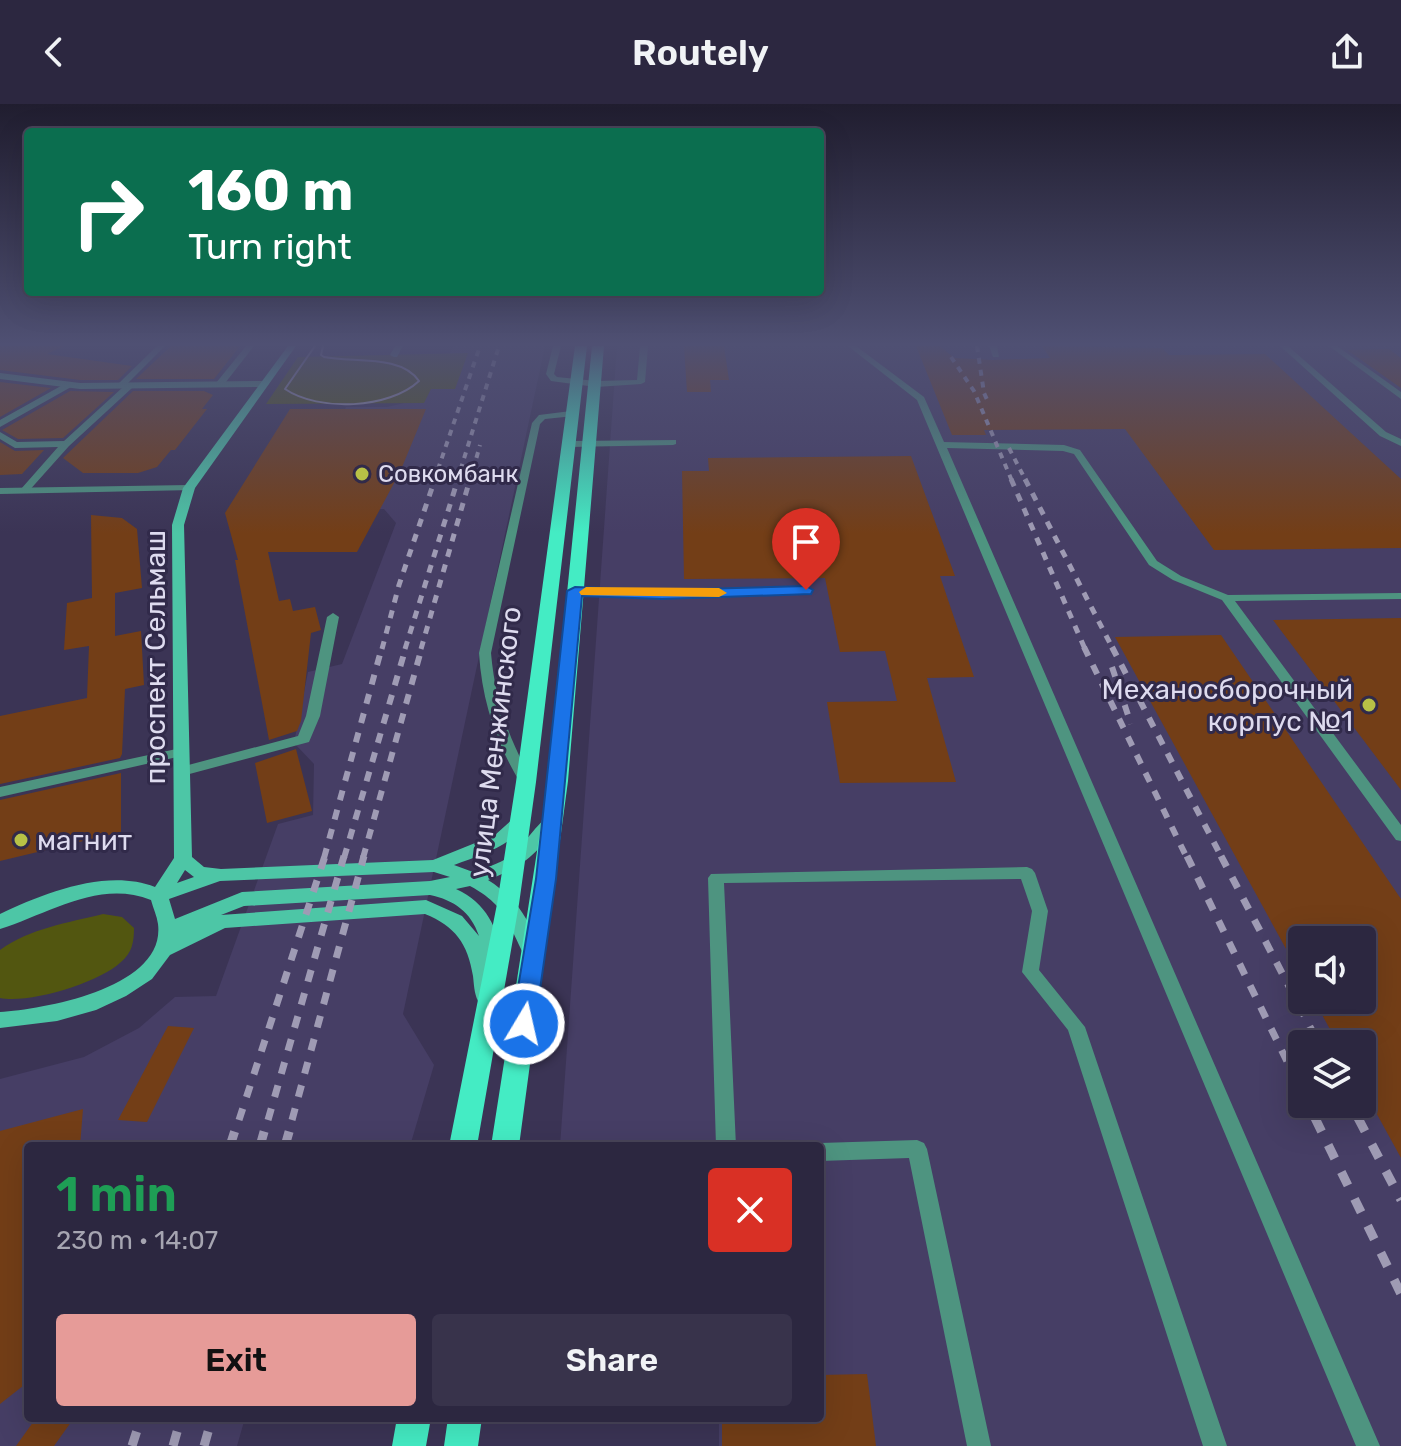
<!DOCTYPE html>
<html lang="en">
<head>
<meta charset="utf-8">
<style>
	:root { --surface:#2c2740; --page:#38334b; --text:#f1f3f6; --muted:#a6a5b1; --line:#484459; --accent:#e69b98 }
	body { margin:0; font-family:Rubik,sans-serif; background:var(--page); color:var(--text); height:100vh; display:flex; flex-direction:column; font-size:30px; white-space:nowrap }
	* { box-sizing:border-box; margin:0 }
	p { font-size:26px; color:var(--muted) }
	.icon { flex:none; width:44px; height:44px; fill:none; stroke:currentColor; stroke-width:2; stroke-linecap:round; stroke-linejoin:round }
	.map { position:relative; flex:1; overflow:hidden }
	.sheet { position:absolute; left:24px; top:1038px; width:800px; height:280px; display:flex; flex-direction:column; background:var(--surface); border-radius:8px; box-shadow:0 8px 32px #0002,0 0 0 2px var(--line) }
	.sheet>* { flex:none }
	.guide { position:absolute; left:24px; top:24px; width:800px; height:168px; border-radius:8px; box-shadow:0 8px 32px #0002,0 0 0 2px var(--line); background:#0b6e4f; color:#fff; overflow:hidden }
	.fabs { position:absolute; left:1288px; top:822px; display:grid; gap:16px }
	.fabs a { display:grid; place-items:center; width:88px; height:88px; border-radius:8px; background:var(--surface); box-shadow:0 8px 32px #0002,0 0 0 2px var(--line); font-size:40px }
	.pin { position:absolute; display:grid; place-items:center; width:68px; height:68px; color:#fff; margin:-82px -34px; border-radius:50% 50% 50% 0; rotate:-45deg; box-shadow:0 0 8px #0007 }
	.pin .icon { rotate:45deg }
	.me { position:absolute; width:88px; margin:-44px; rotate:9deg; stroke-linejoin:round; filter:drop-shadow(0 0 6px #0008) }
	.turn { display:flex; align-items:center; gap:28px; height:168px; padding:0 32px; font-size:36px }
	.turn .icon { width:104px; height:104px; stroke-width:2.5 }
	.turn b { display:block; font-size:56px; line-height:68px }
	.round { display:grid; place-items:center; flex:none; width:84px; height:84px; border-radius:8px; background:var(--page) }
	.head { display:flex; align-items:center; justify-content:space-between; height:136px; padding:0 32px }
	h1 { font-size:48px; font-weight:600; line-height:60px; color:#1e9e55 }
	.action { display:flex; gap:16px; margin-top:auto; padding:16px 32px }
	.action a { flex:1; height:92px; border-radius:8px; background:var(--accent); color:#111; font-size:32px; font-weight:600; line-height:92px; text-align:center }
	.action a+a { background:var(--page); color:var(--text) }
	header { display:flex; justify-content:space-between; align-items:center; height:104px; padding:0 32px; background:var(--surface); font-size:36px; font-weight:600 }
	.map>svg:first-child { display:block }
	.built { fill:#463e65; fill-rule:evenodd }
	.green { fill:#525610 }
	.building { fill:#733e17 }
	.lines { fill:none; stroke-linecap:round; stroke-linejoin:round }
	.lane { fill:#4e9480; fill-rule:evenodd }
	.street { fill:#4e9480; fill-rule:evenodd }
	.secondary { fill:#4dc6a6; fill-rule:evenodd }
	.primary { fill:#44ecc4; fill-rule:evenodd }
	.tram { stroke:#9f9bb4; stroke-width:2 }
	.rail-far4 { stroke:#9f9bb4; stroke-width:4; stroke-dasharray:6 6; stroke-linecap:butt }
	.rail-far3 { stroke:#9f9bb4; stroke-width:5; stroke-dasharray:8 8; stroke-linecap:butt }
	.rail-far2 { stroke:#9f9bb4; stroke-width:6; stroke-dasharray:10 10; stroke-linecap:butt }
	.rail-far1 { stroke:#9f9bb4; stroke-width:7; stroke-dasharray:12 12; stroke-linecap:butt }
	.rail { stroke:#9f9bb4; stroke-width:9; stroke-dasharray:15 15; stroke-linecap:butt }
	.route { fill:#1a73e8; stroke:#114b97; stroke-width:2 }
	.slow { fill:#f59e0b }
	.poi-dot { fill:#b8c146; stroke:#312a4a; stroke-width:3 }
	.labels { text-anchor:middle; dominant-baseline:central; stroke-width:6; stroke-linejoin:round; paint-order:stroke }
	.far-poi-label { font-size:24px; fill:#dedbef; stroke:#312a4a; text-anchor:start }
	.street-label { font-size:28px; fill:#dedbef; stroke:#312a4a }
	.poi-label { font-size:28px; fill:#dedbef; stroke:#312a4a; text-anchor:end }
</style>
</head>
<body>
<header><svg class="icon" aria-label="back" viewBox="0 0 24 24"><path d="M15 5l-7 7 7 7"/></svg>Routely<svg class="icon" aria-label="share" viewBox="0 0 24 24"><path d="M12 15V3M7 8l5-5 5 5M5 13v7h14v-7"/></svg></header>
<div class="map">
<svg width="1401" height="1342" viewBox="0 0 1401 1342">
	<rect width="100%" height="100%" fill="#3b3455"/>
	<path class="built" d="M454 242H545L403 910 434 961 410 1042H28V1314H245L237 1342H0V975L84 953 139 924 175 893 216 892 278 720 313 711 314 660 294 639 308 568 342 560 396 419 384 405 301 407 346 303H387L422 295Z
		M617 242H1401V1342H719V1314H820V1042H560ZM1302 836H1362V896H1302ZM1302 940H1362V1000H1302Z"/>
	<path class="green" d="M468 249 455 285H431L424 299 266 300 298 253Z
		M103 810 122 813 134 824C134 838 132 849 121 858 99 879 29 900 0 894V846C31 824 67 819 103 810Z"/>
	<path class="building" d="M0 242H64L47 250 132 262 118 276H80L0 266Z
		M171 242H240L214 275H136Z
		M684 242H724L729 276H710L711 288H687Z
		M916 242H940L954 254 993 256 1050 254 1042 242 1162 244 1169 251 1265 250 1401 375V444L1214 446 1125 325 984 326 986 331H952Z
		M1389 245 1401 254V284L1347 246Z
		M0 278 51 284 0 313Z
		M70 287 114 288 63 334 18 335 2 326Z
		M133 287H204L213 291 202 305H207L175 346H171L157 363 138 369H83L63 354Z
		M290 305H426L400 368 357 448H268L279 497 290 495 293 507 315 503 321 526 311 529 301 617 297 627 269 636 235 456H238L225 409Z
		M0 338 15 347 44 346 22 370 0 371Z
		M911 352 955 472H940L974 573 927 574 956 678 840 679 827 598 897 597 885 547 840 548 825 474 684 475 682 367H709L708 354Z
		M91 411 122 414 137 425 142 484 115 489V532L141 527 144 581 125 585 122 650 120 654 0 680V612L87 594 89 542 64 546 67 499 92 494Z
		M1401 514V686L1273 516Z
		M1221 531 1401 795V1054L1362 983V940H1338L1314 896H1362V836H1302V874L1115 533Z
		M296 645 312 707 267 719 255 659Z
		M121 669V728L0 757V696Z
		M168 922 194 924 147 1018 118 1016Z
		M83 1005 80 1042H28V1278L0 1300V1027Z
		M867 1270 876 1342H722V1314H820V1271Z
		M36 1314H74L54 1342H16Z"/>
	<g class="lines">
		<path class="lane" d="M157 242H165L127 280H132V284L69 342 27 389H21V385L58 343 15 344 0 335V328L17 338 64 337 122 284 116 282Z
			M246 242H254L222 283H216V279Z
			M395 242H403L397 253H394L390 251Z
			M553 242H561L554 270 557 273 596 277 637 276 640 242H648L645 278 641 280 596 283 551 277 546 270Z
			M848 242H856L924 293 944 338 1064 341 1080 346 1157 457 1181 472 1228 491 1401 489V495L1235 497 1401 721V737L1396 736 1222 496 1173 476 1149 461 1074 350 1063 347 947 344 1380 1342H1356L917 296Z
			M989 242H997L999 253H993Z
			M1280 242H1288L1386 328 1401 335V342L1380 332Z
			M1329 242H1337L1401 288V295Z
			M68 278 71 279V283L0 323V316Z
			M571 307 574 308V312L545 315 540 320 491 549C495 596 509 637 533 677L526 682 521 680C496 639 482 597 479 549L532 319 539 311Z
			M676 336V340L673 341 569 343 564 340 569 337Z
			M806 483 812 486 810 488 662 494 575 490 569 487 575 484 662 488Z
			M333 509 339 513 320 612 309 638 182 672 177 670 175 667 177 664 298 632 306 612 327 513Z
			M181 644 186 645 188 648 186 651 0 693V683Z
			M1027 763 1032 765 1035 769 1048 807 1039 866 1085 923 1227 1342H1203L1068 926 1022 868 1032 807 1021 775 724 779 736 1042H716L708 774 711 770Z
			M917 1036 924 1039 927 1045 991 1342H967L909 1054 820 1057V1042H813L820 1039Z"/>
		<path class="street" d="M0 269 80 279 264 277 269 280 264 283 80 285 0 275Z
			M189 381 195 384 193 386 0 390V384Z"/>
		<path class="secondary" d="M288 242H296L195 384 184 421 192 753 204 763 221 765 433 756 495 731 514 714H526L528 718C510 743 481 751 454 761L473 768C484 764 499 760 509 753 522 744 539 716 550 712L558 718C538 751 524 761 488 776 515 793 529 814 539 844L537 849 530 851 523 849C507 817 505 801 470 782L456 785C487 799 497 824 504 856L501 861 490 862 495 891 492 897 485 899 478 897C474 889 474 880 473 872 468 840 455 822 425 810L225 824 170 851 152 875 126 892 96 906 57 917 0 924V908C44 905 166 884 158 820 157 812 153 804 151 796 99 775 48 810 0 825V810C44 789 107 764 155 783L174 754 172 421 183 384ZM185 766 194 773 177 779ZM434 768 450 773 430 777 242 788 175 815 169 795 220 777ZM430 791C454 796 471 808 479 832L462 812 426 796 221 811 244 802Z"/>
		<path class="primary" d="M575 242H587L536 678 519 800 477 1042H449L497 800 516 678Z
			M592 242H604L568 677 519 1042H491L548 677Z
			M397 1314H431L426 1342H392Z
			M448 1314H482L478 1342H444Z"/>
		<path class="tram" d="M315 242 285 285C319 308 389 305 419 277 401 250 353 259 324 253L321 251 323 242"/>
		<path class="rail-far4" d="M977 242 984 289 989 300
			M951 253 974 287 1012 377
			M1009 344 1026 377
			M434 377 480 242
			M457 377 499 242
			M470 377 480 341"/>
		<path class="rail-far3" d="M1011 375 1085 545
			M1025 375 1113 545
			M382 545 399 481 435 375
			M405 545 458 375
			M421 545 470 375"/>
		<path class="rail-far2" d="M1084 543 1187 754
			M1112 543 1222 754
			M1112 563 1131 620
			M324 754 382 543
			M344 754 406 543
			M363 754 422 543"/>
		<path class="rail-far1" d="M1187 752 1302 988
			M1221 752 1319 940
			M1308 1000 1316 1016
			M1351 1000 1359 1016
			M239 1016 325 752
			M268 1016 344 752
			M292 1016 364 752"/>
		<path class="rail" d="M1315 1014 1401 1190
			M1358 1014 1401 1096
			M230 1042 239 1014
			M260 1042 268 1014
			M285 1042 293 1014
			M132 1342 141 1314
			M173 1342 181 1314
			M204 1342 212 1314"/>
	</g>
	<linearGradient id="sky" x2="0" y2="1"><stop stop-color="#201d2f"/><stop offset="0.56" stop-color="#4f5073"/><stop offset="1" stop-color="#4f5073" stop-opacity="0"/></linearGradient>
	<rect width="1401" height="429" fill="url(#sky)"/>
	<path class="route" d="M806 482 813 486 811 490 662 495 582 492 556 775 535 920 532 927 524 929 516 927 512 920 536 775 567 487 575 483 662 486Z"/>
	<path class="slow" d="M586 483 719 484 727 489 719 493 581 491 579 488Z"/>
	<g class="poi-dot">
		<circle cx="362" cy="370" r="8"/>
		<circle cx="1369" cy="601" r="8"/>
		<circle cx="21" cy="736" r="8"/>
	</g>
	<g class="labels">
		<g class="far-poi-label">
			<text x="378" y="370">Совкомбанк</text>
		</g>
		<g class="street-label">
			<text transform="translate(155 553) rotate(-90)">проспект Сельмаш</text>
			<text transform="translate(495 638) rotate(-83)">улица Менжинского</text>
		</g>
		<g class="poi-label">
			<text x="1353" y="585">Механосборочный<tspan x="1353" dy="32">корпус №1</tspan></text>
			<text x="37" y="736" text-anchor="start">магнит</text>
		</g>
	</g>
</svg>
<div class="fabs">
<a><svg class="icon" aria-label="sound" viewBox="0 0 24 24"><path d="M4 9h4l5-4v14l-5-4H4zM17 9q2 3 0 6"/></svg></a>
<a><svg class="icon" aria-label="layers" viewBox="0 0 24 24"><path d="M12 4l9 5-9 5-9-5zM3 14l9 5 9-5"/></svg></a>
</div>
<div class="pin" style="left:806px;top:486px;background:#d93025"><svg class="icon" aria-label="arrive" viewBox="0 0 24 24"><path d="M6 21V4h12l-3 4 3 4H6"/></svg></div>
<svg class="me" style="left:524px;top:920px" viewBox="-20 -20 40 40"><circle r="17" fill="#1a73e8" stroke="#fff" stroke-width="3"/><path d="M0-11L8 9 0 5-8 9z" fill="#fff"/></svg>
<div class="guide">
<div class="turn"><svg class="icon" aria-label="right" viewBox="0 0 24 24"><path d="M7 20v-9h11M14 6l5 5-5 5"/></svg><div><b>160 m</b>Turn right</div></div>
</div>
<section class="sheet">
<div class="head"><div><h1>1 min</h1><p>230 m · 14:07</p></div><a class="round" style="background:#d93025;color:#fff"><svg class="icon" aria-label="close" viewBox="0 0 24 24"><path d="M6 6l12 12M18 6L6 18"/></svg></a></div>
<div class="action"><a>Exit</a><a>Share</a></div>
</section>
</div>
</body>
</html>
